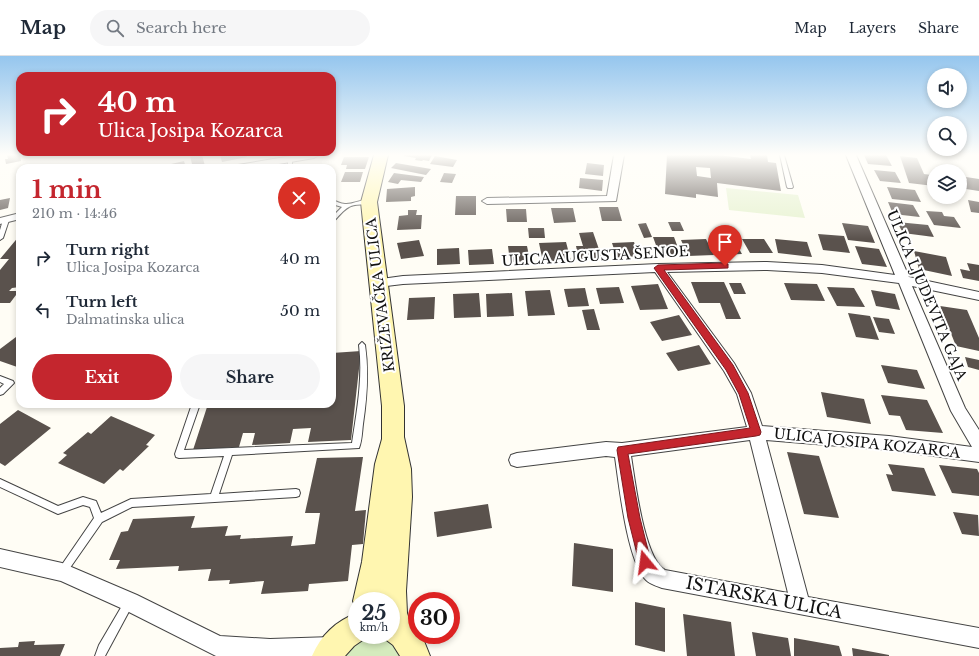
<!DOCTYPE html>
<html lang="en">
<head>
<meta charset="utf-8">
<style>
	:root { --surface:#fff; --page:#f6f6f7; --text:#1f2937; --muted:#747a83; --line:#e0e1e3; --accent:#c4262e }
	body { margin:0; font-family:"Libre Baskerville",serif; background:var(--page); color:var(--text); height:100vh; display:flex; flex-direction:column; font-size:15px; white-space:nowrap }
	* { box-sizing:border-box; margin:0 }
	p { font-size:13px; color:var(--muted) }
	.icon { flex:none; width:22px; height:22px; fill:none; stroke:currentColor; stroke-width:2; stroke-linecap:round; stroke-linejoin:round }
	.map { position:relative; flex:1; overflow:hidden }
	.panel { position:absolute; left:16px; top:108px; width:320px; height:244px; display:flex; flex-direction:column; background:var(--surface); border-radius:12px; box-shadow:0 2px 6px #0003 }
	.panel>* { flex:none }
	.banner { position:absolute; left:16px; top:16px; width:320px; height:84px; border-radius:12px; box-shadow:0 2px 6px #0003; background:#c4262e; color:#fff; overflow:hidden }
	.tools { position:absolute; left:927px; top:12px; display:grid; gap:8px }
	.tools a { display:grid; place-items:center; width:40px; height:40px; border-radius:50%; background:var(--surface); box-shadow:0 2px 6px #0003; font-size:20px }
	.speed { position:absolute; left:348px; top:536px; display:flex; gap:8px; font-size:20px; font-weight:700; text-align:center }
	.speed>* { display:grid; place-content:center; width:52px; height:52px; border-radius:50%; background:var(--surface); box-shadow:0 2px 6px #0003; line-height:1 }
	.speed small { font-size:10px; font-weight:400 }
	.speed .limit { border:6px solid #d22; background:#fff; color:#111 }
	.pin { position:absolute; display:grid; place-items:center; width:34px; height:34px; color:#fff; margin:-41px -17px; border-radius:50% 50% 50% 0; rotate:-45deg; box-shadow:0 0 4px #0007 }
	.pin .icon { rotate:45deg }
	.me { position:absolute; width:44px; margin:-22px; rotate:344deg; stroke-linejoin:round; filter:drop-shadow(0 0 3px #0008) }
	.turn { display:flex; align-items:center; gap:14px; height:84px; padding:0 16px; font-size:18px }
	.turn .icon { width:52px; height:52px; stroke-width:2.5 }
	.turn b { display:block; font-size:28px; line-height:34px }
	.round { display:grid; place-items:center; flex:none; width:42px; height:42px; border-radius:21px; background:var(--page) }
	.summary { display:flex; align-items:center; justify-content:space-between; height:68px; padding:0 16px }
	h1 { font-size:24px; font-weight:800; line-height:30px; color:var(--accent) }
	.button { display:flex; gap:8px; margin-top:auto; padding:8px 16px }
	.button a { flex:1; height:46px; border-radius:24px; background:var(--accent); color:#fff; font-size:16px; font-weight:800; line-height:46px; text-align:center }
	.button a+a { background:var(--page); color:var(--text) }
	ul { padding:0; list-style:none }
	li { display:flex; align-items:center; gap:12px; height:52px; padding:0 16px }
	li div { flex:1 }
	li b { display:block; font-size:15px }
	li em { font-style:normal }
	header { display:flex; align-items:center; gap:24px; box-sizing:border-box; height:56px; padding:0 20px; background:var(--surface); border-bottom:1px solid var(--line) }
	header strong { font-size:19px }
	nav { display:flex; gap:22px; margin-inline-start:auto; font-size:14px }
	.search { width:280px; height:36px; background:var(--page); display:flex; align-items:center; gap:10px; box-sizing:border-box; padding:0 14px; border-radius:22px; color:var(--muted); font-size:15px }
	.map>svg:first-child { display:block }
	.green { fill:#d5ebbd }
	.pitch { fill:#e6f2cf }
	.building { fill:#5a524d; fill-rule:evenodd }
	.lines { fill:none; stroke-linecap:round; stroke-linejoin:round }
	.service-casing { stroke:#444; stroke-width:2 }
	.minor-casing { stroke:#444; stroke-width:2 }
	.secondary-casing { stroke:#333; stroke-width:2 }
	.service { fill:#fff; fill-rule:evenodd }
	.minor { fill:#fff; fill-rule:evenodd }
	.secondary { fill:#fff6b0; fill-rule:evenodd }
	.route { fill:#c4262e; stroke:#7f191e }
	.labels { text-anchor:middle; dominant-baseline:central; stroke-width:4; stroke-linejoin:round; paint-order:stroke }
	.street-label { font-size:14px; fill:#111; stroke:#fff }
	.near-street-label { font-size:17px; fill:#111; stroke:#fff }
</style>
</head>
<body>
<header>
<strong>Map</strong>
<div class="search"><svg class="icon" aria-label="search" viewBox="0 0 24 24"><circle cx="10" cy="10" r="6"/><path d="M15 15l6 6"/></svg>Search here</div>
<nav><a>Map</a><a>Layers</a><a>Share</a></nav>
</header>
<div class="map">
<svg width="979" height="600" viewBox="0 0 979 600">
	<rect width="100%" height="100%" fill="#fffdf5"/>
	<path class="green" d="M375 579C390 583 393 587 400 600H342L364 581Z"/>
	<path class="pitch" d="M726 132 798 139 805 162 729 154Z"/>
	<path class="building" d="M7 99H20L21 105 6 108 5 103H8Z
		M196 99H202L205 110 193 112 190 100Z
		M220 99H246L247 101 222 106Z
		M405 99H432L429 105 423 104 422 105 415 104 416 102 404 100Z
		M667 99H718L751 103 750 99H767L768 106 776 107 781 135 717 127 718 141 696 138V142L665 138ZM696 111 710 112 711 122 697 120Z
		M864 99H886L892 110 868 108Z
		M435 100 457 104 453 111 430 108Z
		M900 100 917 102 924 118 932 119 934 124V130L909 127Z
		M344 101H369L365 113H346L347 109H341Z
		M184 105 186 112H158V111Z
		M396 107 431 113 426 119 391 112Z
		M587 107 604 109 603 120 585 118Z
		M874 114 895 116 901 127 880 125Z
		M345 116H363L360 126H341Z
		M394 117 424 121 421 126 401 124 398 128 388 126Z
		M444 117 456 118 452 127 440 126Z
		M966 121 979 123V135L966 133 963 123 967 124Z
		M580 122 603 124 602 135 579 132Z
		M415 131V140L411 141V145L386 146 387 133Z
		M887 131 915 134 921 146 892 143Z
		M456 140H476V159H455Z
		M10 142 8 152 0 154V144Z
		M968 144 979 146V157L971 156Z
		M888 146 913 149 920 161 893 158Z
		M599 151H618L622 165H602Z
		M551 152H573L576 166 554 167Z
		M506 153H526L527 166H507Z
		M408 154H417L416 159H422L421 173 397 174 399 160 408 159Z
		M926 155 942 156 944 160 954 161 961 172 934 169Z
		M668 166H680L684 175H672Z
		M897 166 928 169 934 181 903 177Z
		M646 167 652 181 644 182 638 168Z
		M842 167 868 170 875 187 848 184Z
		M528 172H544L545 182H529Z
		M593 176 602 202 579 204 576 190H583L579 177Z
		M818 178 844 180 850 197 823 194Z
		M20 179V231L12 232 9 235H19L10 247H0V214L9 203H0Z
		M653 181H674L681 200H660Z
		M706 183 714 199 688 200 681 184Z
		M742 183H764L773 197H750Z
		M775 183 807 186 812 201 778 197Z
		M419 184 424 200 401 203 397 187Z
		M712 184H734L742 198 719 199Z
		M566 186 571 205 543 206 539 187Z
		M634 186 639 200 617 202 612 187Z
		M508 190H527L530 205 510 206Z
		M855 190 879 193 887 211 862 208Z
		M459 192 460 208 437 209V193Z
		M492 193 494 208 469 209 468 194Z
		M914 195 946 201 952 220 919 213Z
		M967 207 979 209V225L963 222 960 213 970 215Z
		M691 226H724L741 263H726L720 247H699Z
		M729 227H741L746 238H734Z
		M784 227 817 228 825 245 791 244Z
		M658 228 668 253 640 254 631 230Z
		M619 231 624 247 600 248 596 232Z
		M827 231 854 232 865 251 837 250Z
		M585 232 589 250 568 251 564 233Z
		M550 234 555 259 528 260 525 235Z
		M871 234 895 238 900 254 876 250Z
		M479 237 481 261 454 262 453 238Z
		M512 237 514 260 487 261 486 238Z
		M435 241 434 263 407 264 409 242Z
		M940 250 967 254 979 282V295L956 290Z
		M594 253 600 274H587L582 254Z
		M848 257 870 260 879 284 856 281Z
		M679 259 692 279 662 285 650 266Z
		M873 261 889 263 895 278 879 276Z
		M20 278V312L0 305V293Z
		M699 289 711 308 678 315 666 297Z
		M361 295 351 384 308 386 311 372 293 373 290 387 252 389 255 377H243L239 391 193 394 208 348H332V297Z
		M965 301 979 304V314L968 311Z
		M881 309 917 314 925 333 888 327Z
		M821 336 864 343 871 368 827 361Z
		M881 339 927 344 943 377 906 374 900 360 889 359Z
		M18 354 51 372 5 410 0 407V368Z
		M111 360 155 379 146 389 149 390 123 415 120 413 104 428 58 407 67 399 63 397 88 376 91 378Z
		M787 396 819 400 839 462 804 458Z
		M363 401 355 455 366 454 363 488 352 489 348 525 309 528 308 535 261 538 264 525 229 528 230 524 208 525 211 513 178 515 179 510 116 513 120 504H109L121 476 128 475 133 463 195 460 191 472 228 470 225 480 241 479 240 483 293 480 291 490 315 488 320 457H305L317 402Z
		M888 408 924 412 936 440 892 435 886 418 893 419Z
		M939 409 977 413 979 417V440L952 437Z
		M488 448 492 472 437 481 434 456Z
		M953 456 978 459 979 480 962 478Z
		M574 487 613 493V536L572 530Z
		M635 546 665 552V596L635 589Z
		M683 558 731 566 735 600H687Z
		M752 576 788 582 791 600H756Z
		M794 582 839 590 842 600H794Z
		M35 585 34 589 65 588 60 600H0V592L18 591 19 586Z
		M852 592 889 599V600H853Z"/>
	<g class="lines">
		<g class="service-casing">
			<path id="service" d="M780 99H784L793 131 792 132H788L787 131Z
				M288 102 292 103V112H288Z
				M332 144C336 145 341 148 345 148 354 149 363 141 372 146 365 150 356 147 349 151 343 154 338 161 334 165L332 166V161L342 151 332 148Z
				M6 162 9 164 3 182 0 184V174L3 164Z
				M362 286 365 289C369 316 367 341 363 368 362 376 362 385 359 392L232 399 219 438 296 433 299 434 300 437 299 440 296 441 132 451 102 466 65 519 62 521 59 519 57 516 59 513 94 462 90 451 83 449 58 458 0 431V423L58 450 83 441 96 445 101 457 131 443 211 438 224 400 179 402 176 401 175 398 192 348H200L184 394 352 387C357 354 363 322 359 289Z
				M0 320 13 325 14 327 3 338 0 339V332L4 328 0 326Z
				M129 541 132 543 134 546 105 600H95L99 589 126 543Z"/>
		</g>
		<g class="minor-casing">
			<path id="minor" d="M297 99H319L314 102 255 112H233L238 109Z
				M614 99H624L616 145 487 148 482 145 487 142 607 140Z
				M846 99H856L909 221 979 236V244L912 230 965 352 979 374V406L889 394 766 384 808 541 979 572V592L662 532C657 530 650 528 646 524 627 505 619 428 615 401L606 400 517 411 511 409 509 404 511 399 517 397 606 386 622 387 747 371 737 338 724 315 655 216 403 228 378 231 374 230 372 227 374 224 403 220 658 208 767 206 822 209 895 219ZM767 214 822 217 899 227 951 355 972 391 889 380 762 370 751 337 734 307 667 216ZM750 384 788 537 665 514C644 503 635 424 631 400Z
				M20 157V163L0 168V162Z
				M0 493 62 507 137 539 220 580 270 583 332 581 339 584 342 591 339 598 335 600H216L123 553 61 525 0 511Z"/>
		</g>
		<g class="secondary-casing">
			<path id="secondary" d="M374 99H388L377 146 404 350V381L411 413 412 441 406 535 407 557 410 566 417 573V579L422 580 430 600H400L393 589 381 580 391 579V545H357V554L353 545 362 506 375 408 382 383V350L361 146Z
				M357 557V579H368L367 581 354 590 345 600H312C321 579 336 565 357 557Z"/>
		</g>
		<use href="#service" class="service"/>
		<use href="#minor" class="minor"/>
		<use href="#secondary" class="secondary"/>
	</g>
	<linearGradient id="sky" x2="0" y2="1"><stop stop-color="#95c6ee"/><stop offset="0.54" stop-color="#fffefa"/><stop offset="1" stop-color="#fffefa" stop-opacity="0"/></linearGradient>
	<rect width="979" height="183" fill="url(#sky)"/>
	<path class="route" d="M725 207 728 208V212L664 214 733 309 748 337 761 376 760 379 756 380 628 398 640 462 651 506 649 510 645 512 641 510 639 506 628 462 617 394 618 391 750 372 739 338 726 314 654 212 658 209Z"/>
	<g class="labels">
		<g class="street-label">
			<text transform="translate(595 200) rotate(-3)">ULICA AUGUSTA ŠENOE</text>
			<text transform="translate(380 239) rotate(-97)">KRIŽEVAČKA ULICA</text>
			<text transform="translate(927 239) rotate(67)">ULICA LJUDEVITA GAJA</text>
			<text transform="translate(867 387) rotate(6)">ULICA JOSIPA KOZARCA</text>
		</g>
		<g class="near-street-label">
			<text transform="translate(764 542) rotate(11)">ISTARSKA ULICA</text>
		</g>
	</g>
</svg>
<div class="tools">
<a><svg class="icon" aria-label="sound" viewBox="0 0 24 24"><path d="M4 9h4l5-4v14l-5-4H4zM17 9q2 3 0 6"/></svg></a>
<a><svg class="icon" aria-label="search" viewBox="0 0 24 24"><circle cx="10" cy="10" r="6"/><path d="M15 15l6 6"/></svg></a>
<a><svg class="icon" aria-label="layers" viewBox="0 0 24 24"><path d="M12 4l9 5-9 5-9-5zM3 14l9 5 9-5"/></svg></a>
</div>
<div class="speed"><div>25<small>km/h</small></div><div class="limit">30</div></div>
<div class="pin" style="left:725px;top:210px;background:#d93025"><svg class="icon" aria-label="arrive" viewBox="0 0 24 24"><path d="M6 21V4h12l-3 4 3 4H6"/></svg></div>
<svg class="me" style="left:645px;top:506px" viewBox="-20 -20 40 40"><path d="M0-17L14 15 0 8-14 15z" fill="#c4262e" stroke="#fff" stroke-width="4"/></svg>
<div class="banner">
<div class="turn"><svg class="icon" aria-label="right" viewBox="0 0 24 24"><path d="M7 20v-9h11M14 6l5 5-5 5"/></svg><div><b>40 m</b>Ulica Josipa Kozarca</div></div>
</div>
<section class="panel">
<div class="summary"><div><h1>1 min</h1><p>210 m · 14:46</p></div><a class="round" style="background:#d93025;color:#fff"><svg class="icon" aria-label="close" viewBox="0 0 24 24"><path d="M6 6l12 12M18 6L6 18"/></svg></a></div>
<ul>
<li><svg class="icon" aria-label="right" viewBox="0 0 24 24"><path d="M7 20v-9h11M14 6l5 5-5 5"/></svg><div><b>Turn right</b><p>Ulica Josipa Kozarca</p></div><em>40 m</em></li>
<li><svg class="icon" aria-label="left" viewBox="0 0 24 24"><path d="M17 20v-9H6M10 6l-5 5 5 5"/></svg><div><b>Turn left</b><p>Dalmatinska ulica</p></div><em>50 m</em></li>
</ul>
<div class="button"><a>Exit</a><a>Share</a></div>
</section>
</div>
</body>
</html>
